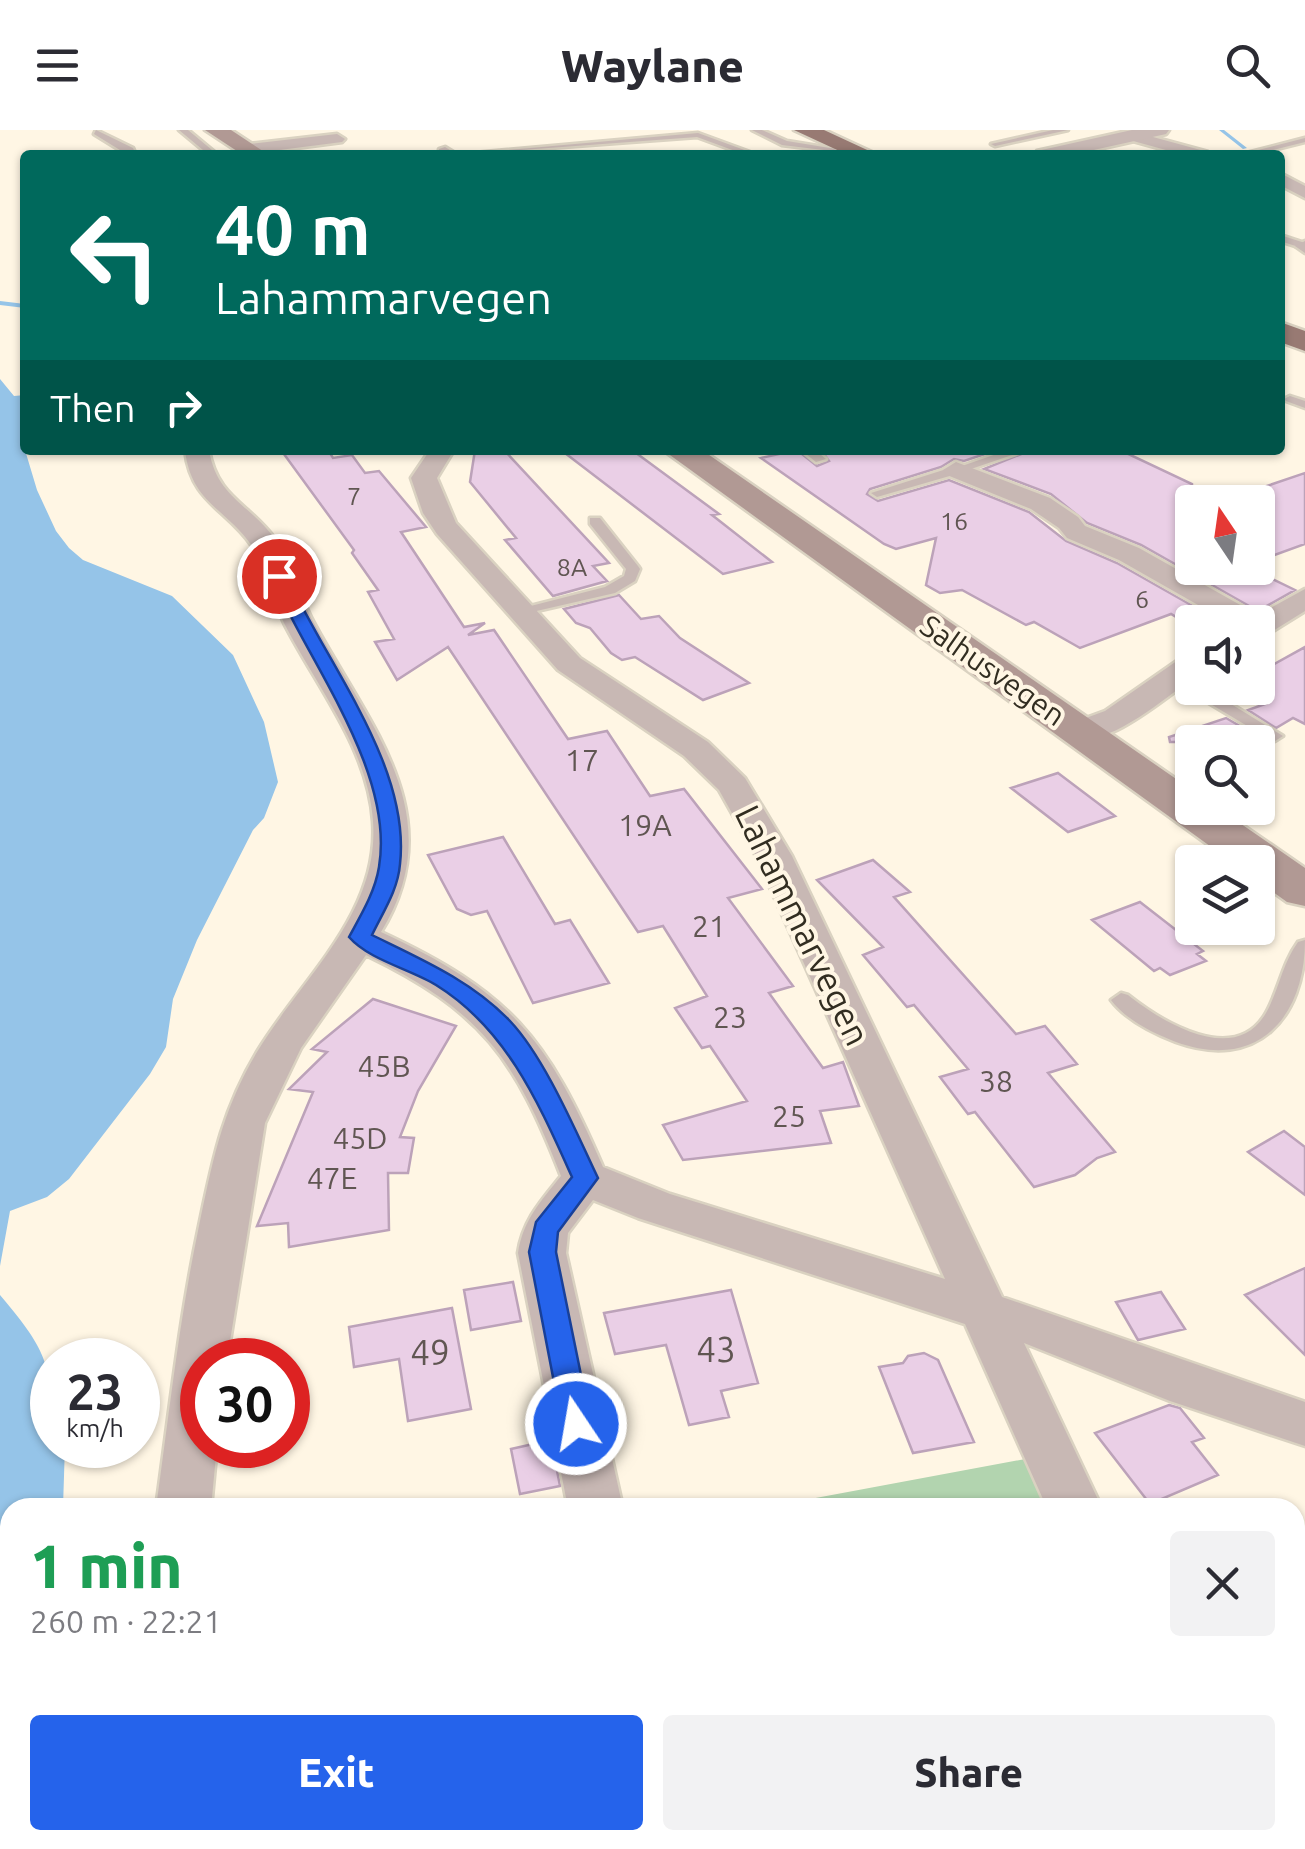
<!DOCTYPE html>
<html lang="en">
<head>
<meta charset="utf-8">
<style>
	:root { --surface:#fff; --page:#f2f2f3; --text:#2b2b33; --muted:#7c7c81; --accent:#2563eb }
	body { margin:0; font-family:Ubuntu,sans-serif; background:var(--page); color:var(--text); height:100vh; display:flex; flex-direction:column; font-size:38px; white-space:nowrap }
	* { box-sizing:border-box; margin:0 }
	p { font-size:32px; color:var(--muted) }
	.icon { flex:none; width:55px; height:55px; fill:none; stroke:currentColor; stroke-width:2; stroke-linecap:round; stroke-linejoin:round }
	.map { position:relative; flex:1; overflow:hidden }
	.details { position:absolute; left:0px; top:1368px; width:1305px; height:352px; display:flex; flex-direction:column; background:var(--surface); border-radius:30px 30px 0 0; box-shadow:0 2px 8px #0004 }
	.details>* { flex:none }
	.hud { position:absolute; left:20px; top:20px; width:1265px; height:305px; border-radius:10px; box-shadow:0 2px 8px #0004; background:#00695c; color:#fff; overflow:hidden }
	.needle { width:65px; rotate:347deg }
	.fabs { position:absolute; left:1175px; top:355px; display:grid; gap:20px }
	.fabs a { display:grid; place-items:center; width:100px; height:100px; border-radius:10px; background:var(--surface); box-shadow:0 2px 8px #0004; font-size:50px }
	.speed { position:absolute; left:30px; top:1208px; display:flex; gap:20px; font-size:50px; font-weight:700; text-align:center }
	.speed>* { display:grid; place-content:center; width:130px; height:130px; border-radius:50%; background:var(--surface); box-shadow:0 2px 8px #0004; line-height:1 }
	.speed small { font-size:25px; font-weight:400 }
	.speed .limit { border:15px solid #d22; background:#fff; color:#111 }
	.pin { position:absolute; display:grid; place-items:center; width:85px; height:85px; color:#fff; margin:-42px; border:5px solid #fff; border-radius:50%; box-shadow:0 2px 10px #0007 }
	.me { position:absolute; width:110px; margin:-55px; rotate:348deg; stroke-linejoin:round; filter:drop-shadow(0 0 8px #0008) }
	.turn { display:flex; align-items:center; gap:35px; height:210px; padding:0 30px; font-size:45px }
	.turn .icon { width:130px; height:130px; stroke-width:2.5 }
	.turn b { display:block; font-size:70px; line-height:85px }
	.then { display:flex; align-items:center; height:95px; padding:0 30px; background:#0003; gap:20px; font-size:38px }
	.round { display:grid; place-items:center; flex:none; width:105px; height:105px; border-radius:10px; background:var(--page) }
	.head { display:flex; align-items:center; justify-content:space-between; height:170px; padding:0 30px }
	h1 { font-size:60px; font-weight:800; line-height:75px; color:#1e9e55 }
	.cta { display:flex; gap:20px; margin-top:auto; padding:20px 30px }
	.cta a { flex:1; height:115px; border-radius:10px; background:var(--accent); color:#fff; font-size:40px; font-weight:800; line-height:115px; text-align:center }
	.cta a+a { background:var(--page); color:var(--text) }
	header { display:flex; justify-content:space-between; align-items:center; height:130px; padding:0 30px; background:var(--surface); font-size:45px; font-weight:800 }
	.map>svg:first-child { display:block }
	.green { fill:#b2d4af }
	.water { fill:#95c4e8 }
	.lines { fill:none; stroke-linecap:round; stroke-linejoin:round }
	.stream { fill:#95c4e8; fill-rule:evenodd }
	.building { fill:#eacfe6; stroke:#bca2b9; stroke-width:2.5 }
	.service-casing { stroke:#dad2c1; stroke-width:5 }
	.minor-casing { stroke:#dad2c1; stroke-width:5 }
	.tertiary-casing { stroke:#dad2c1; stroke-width:5 }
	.secondary-casing { stroke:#dad2c1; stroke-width:5 }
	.trunk-casing { stroke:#dad2c1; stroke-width:5 }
	.service { fill:#c8b8b4; fill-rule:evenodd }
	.minor { fill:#c8b8b4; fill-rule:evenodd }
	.tertiary { fill:#c8b8b4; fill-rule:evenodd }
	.secondary { fill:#b19994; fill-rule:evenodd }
	.trunk { fill:#987a73; fill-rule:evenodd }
	.route { fill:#2563eb; stroke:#184099; stroke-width:2.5 }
	.labels { text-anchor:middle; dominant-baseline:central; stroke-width:8; stroke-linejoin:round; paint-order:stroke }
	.far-number-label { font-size:25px; fill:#605652 }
	.far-street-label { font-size:30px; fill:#322d21; stroke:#fff6e4 }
	.number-label { font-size:30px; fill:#605652 }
	.street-label { font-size:35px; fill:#322d21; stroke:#fff6e4 }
	.near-number-label { font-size:35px; fill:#605652 }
</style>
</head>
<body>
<header><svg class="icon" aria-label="menu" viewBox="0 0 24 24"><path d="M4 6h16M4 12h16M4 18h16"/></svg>Waylane<svg class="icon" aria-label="search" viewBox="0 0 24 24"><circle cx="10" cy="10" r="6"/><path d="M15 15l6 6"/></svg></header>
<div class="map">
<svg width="1305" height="1719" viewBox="0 0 1305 1719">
	<rect width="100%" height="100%" fill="#fff6e4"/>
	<path class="green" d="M1036 1327 1059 1378H762Z
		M655 1710H1211L1215 1719H657Z"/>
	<path class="water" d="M0 249 14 266 25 265V320L37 360 56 401 69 418 83 430 172 466 233 525 264 592 278 652 264 688 253 700 197 810 173 869 166 917 150 944 69 1049 47 1067 10 1081 0 1136Z
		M0 1165C51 1225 52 1237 52 1315H65L63 1377 10 1378V1699L0 1704Z"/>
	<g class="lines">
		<path class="stream" d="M1219 0H1224L1247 18 1243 19Z
			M0 171 25 174V178L0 175Z"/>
	</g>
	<path class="building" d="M281 320H328L333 328 352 325 365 343 379 341 426 397 401 402 464 497 485 493 468 505 494 500 568 609 607 601 650 666 684 659 762 759 728 768 793 856 769 863 823 938 843 932 859 976 820 981 831 1013 683 1030 663 995 747 971 710 916 702 918 675 878 707 866 663 796 638 802 448 517 397 550 375 512 394 509 368 462 378 460 352 423 354 420Z
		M475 320H504L609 433 593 436 607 451 553 466 505 410 516 408 470 352Z
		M561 320H632L719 384 712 385 772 432 723 444Z
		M797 320 817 336 829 331 821 320H997L964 331 954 329 941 337 870 359 867 364 878 371 949 350 1029 382 1066 411 1117 433 1221 492H1209L1191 483 1178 488 1171 484 1080 518 1034 492 1026 495 962 460 940 463 926 455 936 408 896 419 884 414 761 328Z
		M1031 320H1120L1192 354V438H1250L1295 460 1258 481 1141 415 1087 393 1051 364 984 339Z
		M1305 343V414L1258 431V359Z
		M619 465 641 489 659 486 680 508 749 553 703 570 635 527 622 530 611 523 590 498 576 493 564 479Z
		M1305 517V594L1293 588 1276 598 1248 580 1265 574 1230 558H1258V543Z
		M1226 588 1259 607 1250 612H1170L1169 607Z
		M1058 643 1115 686 1068 702 1011 658Z
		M503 707 555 794 570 790 609 853 533 873 487 781 471 785 457 779 428 725Z
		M873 730 910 762 894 767 1016 904 1045 896 1077 934 1048 943 1115 1022 1097 1028 1075 1045 1034 1057 975 982 968 984 940 947 968 939 914 875 907 877 863 825 883 817 817 750Z
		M1140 772 1203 821 1197 824 1206 831 1170 845 1160 838 1154 841 1092 790Z
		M373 869 456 896 418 961 400 1007 414 1008 408 1043H388L389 1100 289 1117 288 1093 257 1096 313 962 289 959 327 922 312 919Z
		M1284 1001 1305 1017V1065L1248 1022Z
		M1305 1138V1225L1245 1165Z
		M513 1152 521 1191 471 1200 464 1160Z
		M731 1160 758 1253 721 1261 729 1287 689 1295 666 1215 615 1224 604 1183Z
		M1161 1162 1185 1199 1138 1210 1116 1172Z
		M452 1178 471 1279 408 1291 399 1229 354 1237 349 1197Z
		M924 1223 938 1230 974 1312 913 1323 879 1237 903 1233 908 1226Z
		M1169 1275 1180 1278 1204 1308 1192 1312 1218 1345 1150 1374 1095 1303Z
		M551 1310 560 1356 520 1364 511 1319Z"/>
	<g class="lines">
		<g class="service-casing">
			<path id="service" d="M96 0 133 18 136 25H128L94 4Z
				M179 0H188L218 25H209Z
				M752 0H762L787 11 836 19 832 21 782 15Z
				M1053 0H1068L995 16 991 14Z
				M698 3 758 25H746L697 7 453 25Z
				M1305 8V12L1253 25H1239Z
				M1280 105 1305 113V119L1280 111Z
				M1290 266 1305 271V278L1286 271 1284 269Z
				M801 320H815L826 329 816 332Z
				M1008 320H1027L968 340 962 336Z
				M956 336 962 340 960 343 877 367 871 363Z
				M590 388H600L638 436 640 439 635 451 615 463 519 485V479L605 457 624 446 626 439 590 394Z
				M1174 541 1192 550V558H1205L1283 606 1275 611 1269 609 1169 549V543Z
				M1305 810C1305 889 1256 941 1176 912 1153 903 1126 890 1111 870L1121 863 1128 865C1162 892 1235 937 1266 883 1279 860 1282 834 1298 812Z"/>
		</g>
		<g class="minor-casing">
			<path id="minor" d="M1131 1 1208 22 1210 25H1184L1126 9 1123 6Z
				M337 4 345 9 342 12 249 24 241 19 249 14Z
				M445 17 458 25H439V19Z
				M1280 43 1305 56V68L1280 55Z
				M1305 111V123L1295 116Z
				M185 320H209C217 368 250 374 275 409 294 435 299 466 314 493 368 594 453 685 381 802 510 862 547 907 603 1037L670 1064 945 1149 756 726 719 660 684 626 558 540 437 404 423 383 411 348 430 320H454L437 348 456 393 580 528 708 612 745 648 792 726 1002 1167 1305 1272V1316L1170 1271 1024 1213 1102 1378H1047L965 1194 638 1088 593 1070 568 1103 566 1123 623 1378H568L518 1123C523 1090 541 1071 561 1046 515 928 482 881 366 825L301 918 265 993 227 1230H202V1315H217L211 1378H156C169 1285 179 1192 198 1101 212 1034 221 982 257 922 301 849 380 784 373 691 368 618 316 556 284 493 272 468 268 439 252 416 226 378 191 373 185 320Z
				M956 332 1050 368 1078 387 1085 396 1139 418 1258 485 1305 459V481L1268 504 1258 507V492H1228L1119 430 1067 408 1059 398 1031 379 947 345 943 340Z
				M1192 526V549C1161 571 1107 619 1067 609L1063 602 1067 595 1105 581 1181 528Z
				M116 1710H180L179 1719H115Z
				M641 1710H705L707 1719H643Z
				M1196 1710H1261L1264 1719H1199Z"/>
		</g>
		<g class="tertiary-casing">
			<path id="tertiary" d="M1132 0H1169L1166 4 1071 25H1034L1037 21Z"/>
		</g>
		<g class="secondary-casing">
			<path id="secondary" d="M205 0H231L269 25H243Z
				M663 320H702L1192 660V678H1218L1305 738V776L1287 772 1258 751V732H1232Z"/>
		</g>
		<g class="trunk-casing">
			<path id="trunk" d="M794 0H824L878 25H848Z
				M1280 192 1305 201V221L1280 212Z"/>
		</g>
		<use href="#service" class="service"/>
		<use href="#minor" class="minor"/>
		<use href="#tertiary" class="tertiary"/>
		<use href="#secondary" class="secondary"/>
		<use href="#trunk" class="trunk"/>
	</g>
	<path class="route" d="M273 443 287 446C326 534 411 635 400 734 398 760 383 782 372 805 421 829 472 851 510 891 545 928 576 1002 598 1048L558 1102 556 1122 591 1294 587 1302 576 1306 566 1302 562 1294 529 1122 536 1092 572 1047C539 974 507 899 436 855 410 839 369 830 349 807 361 785 375 762 379 737 395 641 308 532 271 446Z"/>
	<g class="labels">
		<g class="far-number-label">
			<text x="354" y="366">7</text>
			<text x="954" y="391">16</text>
			<text x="572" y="437">8A</text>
			<text x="1142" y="469">6</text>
		</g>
		<g class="far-street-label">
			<text transform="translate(993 540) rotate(35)">Salhusvegen</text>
		</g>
		<g class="number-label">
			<text x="582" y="630">17</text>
			<text x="645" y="695">19A</text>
			<text x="709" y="796">21</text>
			<text x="730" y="887">23</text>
			<text x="384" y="936">45B</text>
			<text x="996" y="951">38</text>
			<text x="789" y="986">25</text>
			<text x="360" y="1008">45D</text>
			<text x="332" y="1048">47E</text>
		</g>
		<g class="street-label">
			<text transform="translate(803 795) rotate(64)">Lahammarvegen</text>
		</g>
		<g class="near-number-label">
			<text x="716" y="1219">43</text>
			<text x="430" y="1222">49</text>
		</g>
	</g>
</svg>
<div class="fabs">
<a><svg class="needle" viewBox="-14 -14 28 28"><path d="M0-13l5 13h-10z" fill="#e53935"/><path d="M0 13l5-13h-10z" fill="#7c7c81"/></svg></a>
<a><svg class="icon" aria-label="sound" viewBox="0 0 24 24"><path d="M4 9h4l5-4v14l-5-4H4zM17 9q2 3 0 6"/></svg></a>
<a><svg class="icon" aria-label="search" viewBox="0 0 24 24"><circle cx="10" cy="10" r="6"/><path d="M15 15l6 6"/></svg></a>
<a><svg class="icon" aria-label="layers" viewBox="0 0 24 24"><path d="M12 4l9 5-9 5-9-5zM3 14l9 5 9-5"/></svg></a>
</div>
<div class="speed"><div>23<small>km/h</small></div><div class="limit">30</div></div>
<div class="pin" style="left:279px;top:446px;background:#d93025"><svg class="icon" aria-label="arrive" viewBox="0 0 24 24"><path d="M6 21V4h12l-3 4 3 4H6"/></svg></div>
<svg class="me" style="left:576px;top:1294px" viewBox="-20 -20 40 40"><circle r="17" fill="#2563eb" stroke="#fff" stroke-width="3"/><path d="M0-11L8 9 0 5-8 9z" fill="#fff"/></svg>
<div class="hud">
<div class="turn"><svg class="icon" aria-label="left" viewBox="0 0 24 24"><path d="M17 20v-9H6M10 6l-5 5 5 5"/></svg><div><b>40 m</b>Lahammarvegen</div></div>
<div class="then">Then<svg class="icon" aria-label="right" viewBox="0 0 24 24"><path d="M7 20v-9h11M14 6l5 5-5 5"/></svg></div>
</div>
<section class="details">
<div class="head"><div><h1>1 min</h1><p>260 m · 22:21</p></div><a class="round"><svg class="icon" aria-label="close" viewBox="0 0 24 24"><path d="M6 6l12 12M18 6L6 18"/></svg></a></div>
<div class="cta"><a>Exit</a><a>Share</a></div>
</section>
</div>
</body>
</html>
